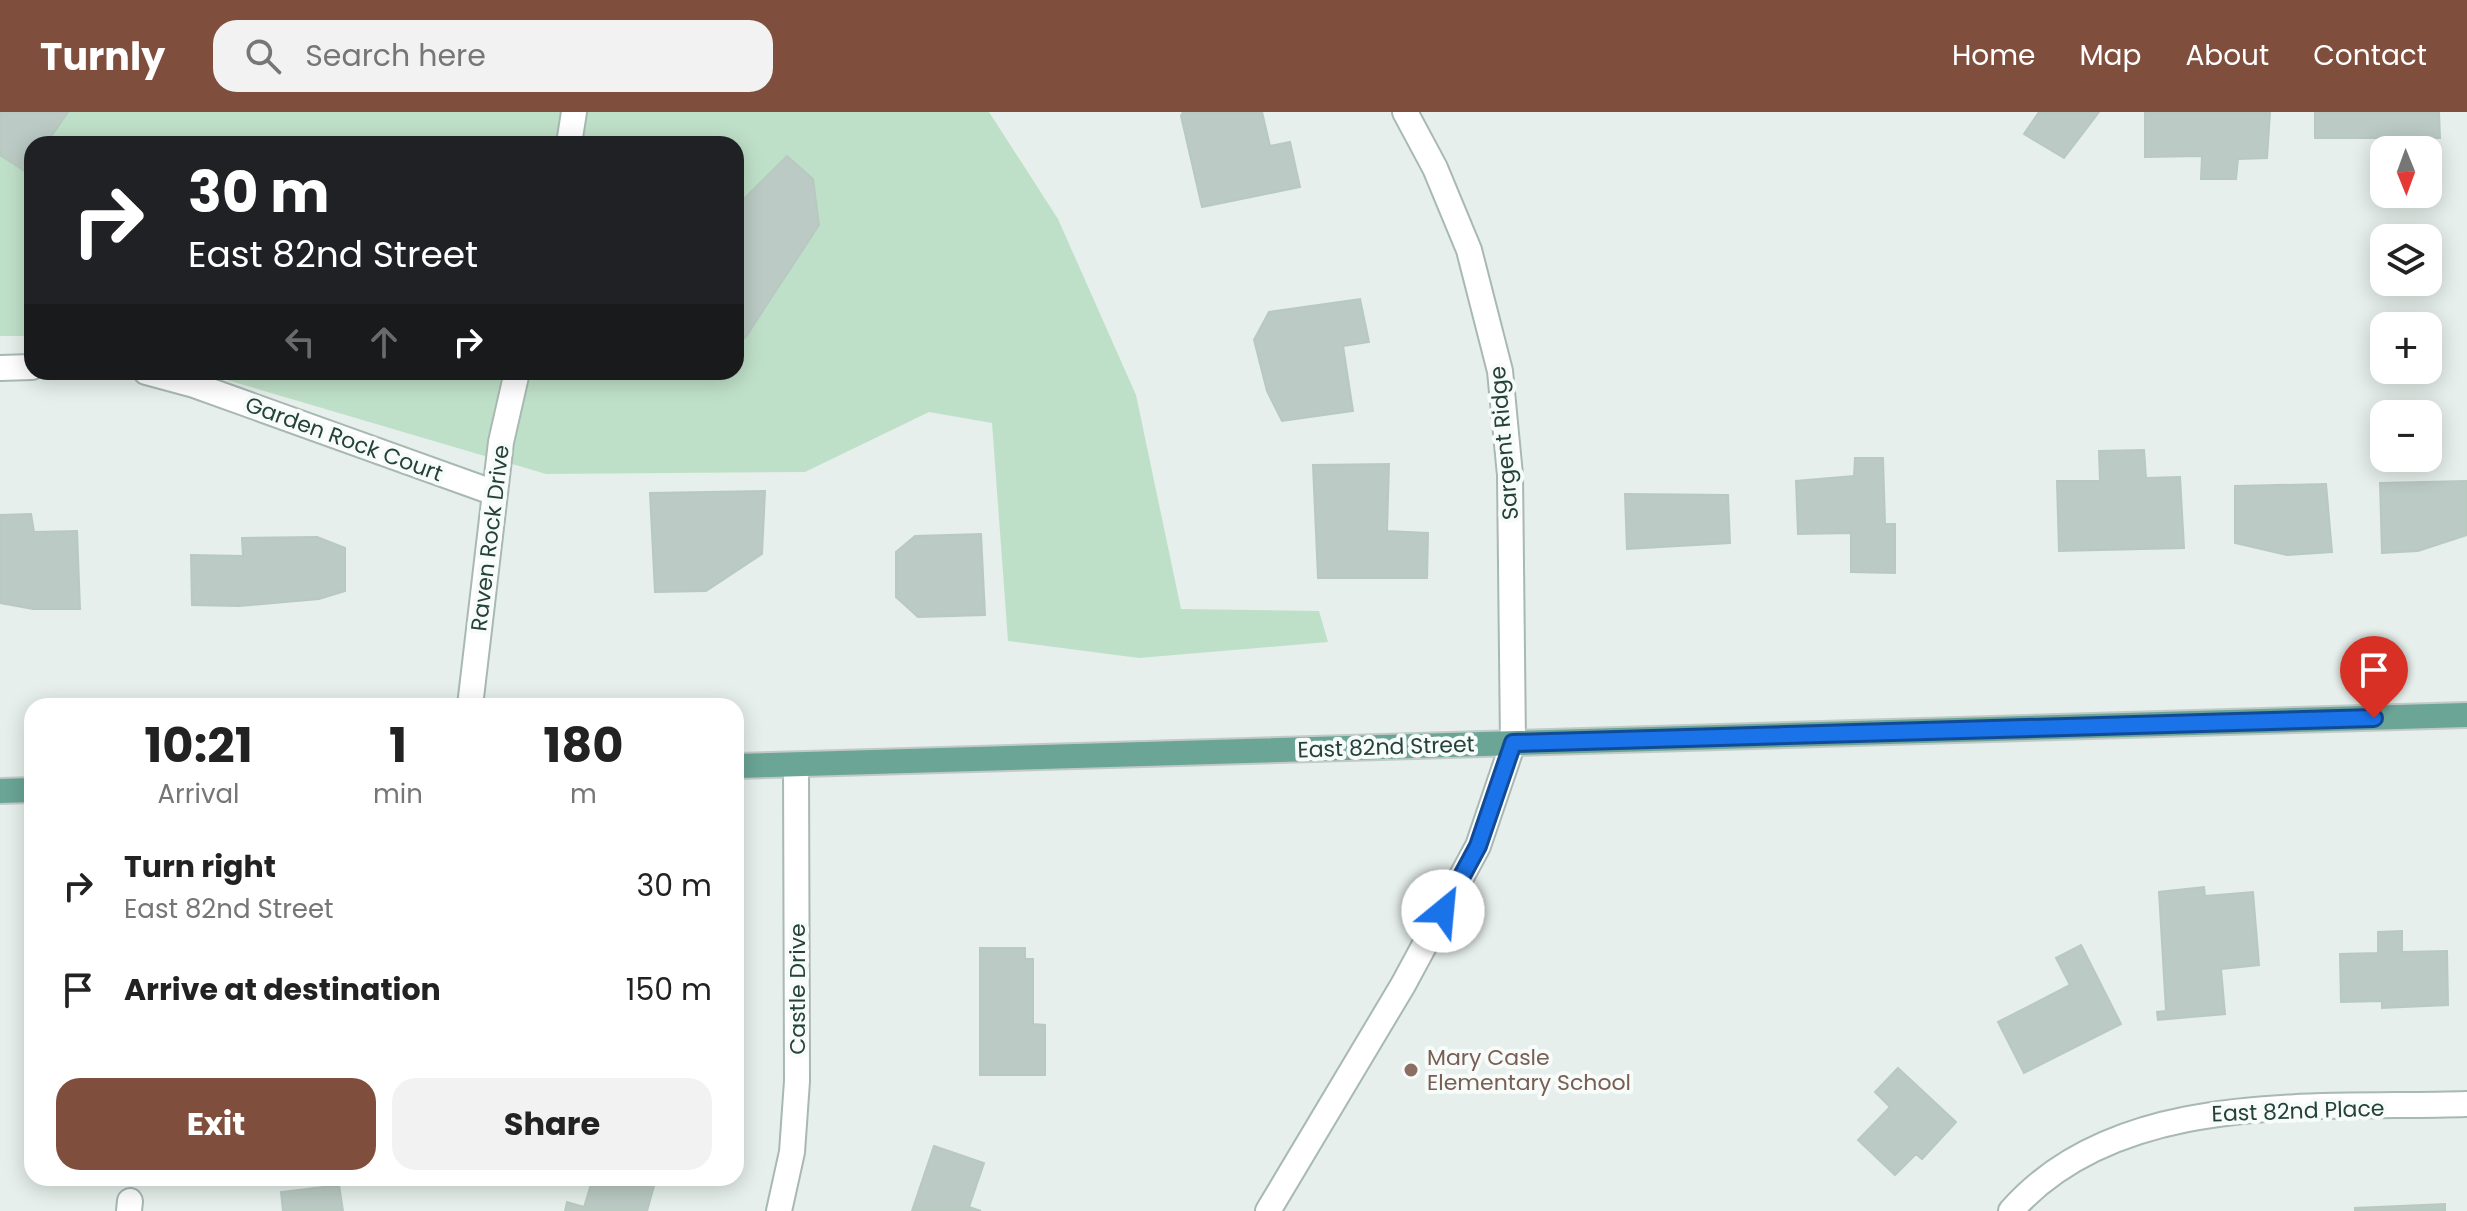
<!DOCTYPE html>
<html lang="en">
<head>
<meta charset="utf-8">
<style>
	:root { --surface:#fff; --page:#f2f2f2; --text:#222; --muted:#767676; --accent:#804e3d }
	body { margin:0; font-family:Poppins,sans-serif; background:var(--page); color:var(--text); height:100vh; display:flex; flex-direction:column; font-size:30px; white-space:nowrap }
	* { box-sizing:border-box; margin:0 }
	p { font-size:26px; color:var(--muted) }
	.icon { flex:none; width:44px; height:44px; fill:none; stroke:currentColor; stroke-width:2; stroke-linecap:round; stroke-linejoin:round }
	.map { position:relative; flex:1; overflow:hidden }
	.drawer { position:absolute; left:24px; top:586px; width:720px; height:488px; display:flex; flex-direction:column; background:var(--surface); border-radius:24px; box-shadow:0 4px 20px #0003 }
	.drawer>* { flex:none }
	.banner { position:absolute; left:24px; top:24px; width:720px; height:244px; border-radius:24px; box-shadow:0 4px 20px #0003; background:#202124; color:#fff; overflow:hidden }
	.needle { width:52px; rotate:179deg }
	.tools { position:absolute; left:2370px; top:24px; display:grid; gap:16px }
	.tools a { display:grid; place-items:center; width:72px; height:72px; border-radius:16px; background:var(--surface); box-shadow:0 4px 20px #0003; font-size:40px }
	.pin { position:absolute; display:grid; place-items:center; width:68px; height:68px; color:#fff; margin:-82px -34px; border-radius:50% 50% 50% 0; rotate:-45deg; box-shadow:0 0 8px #0007 }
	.pin .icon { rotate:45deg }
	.me { position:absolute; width:88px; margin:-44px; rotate:28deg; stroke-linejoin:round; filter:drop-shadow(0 0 6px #0008) }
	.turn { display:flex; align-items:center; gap:28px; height:168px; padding:0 32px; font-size:36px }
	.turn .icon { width:104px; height:104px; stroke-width:2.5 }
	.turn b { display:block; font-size:56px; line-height:68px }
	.lanes { display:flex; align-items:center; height:76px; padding:0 32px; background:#0003; justify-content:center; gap:40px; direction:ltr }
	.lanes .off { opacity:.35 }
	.eta { display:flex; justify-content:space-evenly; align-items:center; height:136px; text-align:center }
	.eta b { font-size:48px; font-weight:700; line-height:56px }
	.primary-button { display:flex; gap:16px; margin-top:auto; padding:16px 32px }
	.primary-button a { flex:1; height:92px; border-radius:24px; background:var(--accent); color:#fff; font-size:32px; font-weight:700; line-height:92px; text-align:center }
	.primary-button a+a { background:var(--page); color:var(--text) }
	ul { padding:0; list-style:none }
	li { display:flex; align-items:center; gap:24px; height:104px; padding:0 32px }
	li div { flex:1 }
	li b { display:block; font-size:30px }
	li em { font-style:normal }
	header { display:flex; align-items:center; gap:48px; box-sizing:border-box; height:112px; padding:0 40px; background:var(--accent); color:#fff }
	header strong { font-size:38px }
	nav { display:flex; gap:44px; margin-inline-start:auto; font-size:28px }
	.search { width:560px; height:72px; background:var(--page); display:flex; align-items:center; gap:20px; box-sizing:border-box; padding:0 28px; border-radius:24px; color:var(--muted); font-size:30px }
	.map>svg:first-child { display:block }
	.green { fill:#bfe0c8 }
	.building { fill:#bbcac4; stroke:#b8c9c2; stroke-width:2 }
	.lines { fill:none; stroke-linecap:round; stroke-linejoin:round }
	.minor-casing { stroke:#a8b8b2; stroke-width:28 }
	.major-casing { stroke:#c2cac8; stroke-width:28 }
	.minor { stroke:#fff; stroke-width:24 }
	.major { stroke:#6aa596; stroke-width:24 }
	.route-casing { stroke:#114b97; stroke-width:20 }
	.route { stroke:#1a73e8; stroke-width:14 }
	.education-dot { fill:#8d6e63; stroke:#f7fbf9; stroke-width:3 }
	.labels { text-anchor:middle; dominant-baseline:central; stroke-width:8; stroke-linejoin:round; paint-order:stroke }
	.street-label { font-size:22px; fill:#24423a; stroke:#f7fbf9 }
	.education-label { font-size:22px; fill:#785e54; stroke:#f7fbf9; text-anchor:start }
</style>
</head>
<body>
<header>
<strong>Turnly</strong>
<div class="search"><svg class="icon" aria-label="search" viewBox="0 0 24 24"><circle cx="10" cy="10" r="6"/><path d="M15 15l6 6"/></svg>Search here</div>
<nav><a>Home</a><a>Map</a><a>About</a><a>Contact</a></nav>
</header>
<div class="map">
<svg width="2467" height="1099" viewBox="0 0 2467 1099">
	<rect width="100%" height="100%" fill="#e6efeb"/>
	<path class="green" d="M0 0H989L1058 107 1136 283 1181 497 1319 499 1328 530 1139 546 1008 529 992 311 929 300 805 360 546 362 200 260H736V32H32V224H0Z"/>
	<path class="building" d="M0 0H68L46 32H32V52L26 60 0 43Z
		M1183 0H1262L1270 34 1290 30 1300 75 1202 95 1181 4Z
		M2039 0H2099L2064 46 2024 22Z
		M2145 0H2270L2267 46 2238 47 2236 67H2201L2202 44 2145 45Z
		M2315 0H2439L2440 26H2315Z
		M787 44 813 67 819 113 745 226 736 228V95Z
		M1360 187 1369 230 1343 234 1353 299 1282 309 1267 279 1254 228 1269 200Z
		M2144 338 2146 366 2180 365 2184 436 2059 439 2057 369H2100L2099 339Z
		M1855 346H1883L1885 412H1895V461L1851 460V421L1798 422 1796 369 1854 364Z
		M1389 352 1387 419 1428 421 1427 466H1318L1313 353Z
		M2467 369V423L2418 439 2382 441 2380 371Z
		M2326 372 2332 440 2287 443 2235 431V374Z
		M765 379 762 442 706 479 655 480 650 381Z
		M1625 382 1728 383 1730 431 1627 437Z
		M31 402 34 420 77 419 80 497H33L0 491V403Z
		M981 422 985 503 918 505 896 485V440L915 424Z
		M317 425 345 436V479L319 487 239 494 192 493 191 443 243 444 242 426Z
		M2204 775 2205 784 2253 780 2259 853 2221 857 2225 902 2158 908 2157 900 2166 899 2159 780Z
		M2402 819V840L2447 839 2448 893 2382 896V889L2341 890 2340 842 2378 841V820Z
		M2081 833 2121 912 2024 961 1998 910 2070 873 2056 846Z
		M980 836H1025V847H1033V912L1045 913V963H980Z
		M1898 956 1956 1010 1922 1047 1916 1042 1895 1063 1858 1028 1890 995 1875 980Z
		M934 1034 984 1051 969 1095 981 1099H912Z
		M593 1066H626L654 1074 647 1099H565L567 1090 584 1095Z
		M339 1073 343 1099H283L281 1080Z
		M2445 1092V1099H2355V1096Z"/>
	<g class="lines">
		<g class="minor-casing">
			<path id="minor" d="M569 32 574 0
				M0 256 32 255
				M146 260 194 273 495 381
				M470 594 501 330 517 260
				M129 1099 130 1089
				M779 1099 792 1040 797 969 796 653
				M1268 1099 1403 873 1478 734 1513 631 1510 363 1500 259 1469 138 1435 56 1405 0
				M2011 1099C2119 976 2319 997 2467 992"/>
		</g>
		<g class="major-casing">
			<path id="major" d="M736 654 2467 603
				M0 679 32 678"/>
		</g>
		<use href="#minor" class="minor"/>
		<use href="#major" class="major"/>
	</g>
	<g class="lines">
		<g class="route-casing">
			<path id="route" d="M1443 799 1478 734 1513 631 2374 606"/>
		</g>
		<use href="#route" class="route"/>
	</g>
	<circle class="education-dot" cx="1411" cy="958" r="8"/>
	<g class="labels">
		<g class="street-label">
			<text transform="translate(344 327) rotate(20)">Garden Rock Court</text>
			<text transform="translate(1504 331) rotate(-95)">Sargent Ridge</text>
			<text transform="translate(490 426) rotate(-83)">Raven Rock Drive</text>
			<text transform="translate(1386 635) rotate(-2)">East 82nd Street</text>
			<text transform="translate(797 877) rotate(-90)">Castle Drive</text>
			<text transform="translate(2298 999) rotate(-2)">East 82nd Place</text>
		</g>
		<g class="education-label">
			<text x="1427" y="945">Mary Casle<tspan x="1427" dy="25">Elementary School</tspan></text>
		</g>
	</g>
</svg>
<div class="tools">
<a><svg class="needle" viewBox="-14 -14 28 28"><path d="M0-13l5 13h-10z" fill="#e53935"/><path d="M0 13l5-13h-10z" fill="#767676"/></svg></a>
<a><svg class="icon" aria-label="layers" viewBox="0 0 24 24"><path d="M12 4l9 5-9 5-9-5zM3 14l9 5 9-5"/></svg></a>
<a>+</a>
<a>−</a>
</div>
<div class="pin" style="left:2374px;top:606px;background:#d93025"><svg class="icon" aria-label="arrive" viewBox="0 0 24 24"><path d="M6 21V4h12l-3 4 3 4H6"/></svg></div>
<svg class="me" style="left:1443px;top:799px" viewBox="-20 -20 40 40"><circle r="19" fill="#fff"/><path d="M0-13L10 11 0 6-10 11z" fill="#1a73e8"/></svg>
<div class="banner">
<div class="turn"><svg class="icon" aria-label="right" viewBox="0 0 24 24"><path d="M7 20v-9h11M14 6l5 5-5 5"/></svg><div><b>30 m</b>East 82nd Street</div></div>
<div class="lanes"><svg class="icon off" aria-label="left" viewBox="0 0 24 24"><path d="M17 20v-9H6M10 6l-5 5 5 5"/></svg><svg class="icon off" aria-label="ahead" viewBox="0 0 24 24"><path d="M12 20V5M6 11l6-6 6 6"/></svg><svg class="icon" aria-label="right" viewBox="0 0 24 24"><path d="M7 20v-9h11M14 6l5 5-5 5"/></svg></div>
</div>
<section class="drawer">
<div class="eta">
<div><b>10:21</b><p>Arrival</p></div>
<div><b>1</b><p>min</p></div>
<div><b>180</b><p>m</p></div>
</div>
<ul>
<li><svg class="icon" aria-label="right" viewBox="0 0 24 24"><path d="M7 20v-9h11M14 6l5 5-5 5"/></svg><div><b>Turn right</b><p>East 82nd Street</p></div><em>30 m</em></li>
<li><svg class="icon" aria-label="arrive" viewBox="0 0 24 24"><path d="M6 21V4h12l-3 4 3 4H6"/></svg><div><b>Arrive at destination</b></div><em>150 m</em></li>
</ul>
<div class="primary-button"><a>Exit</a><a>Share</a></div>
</section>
</div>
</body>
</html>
